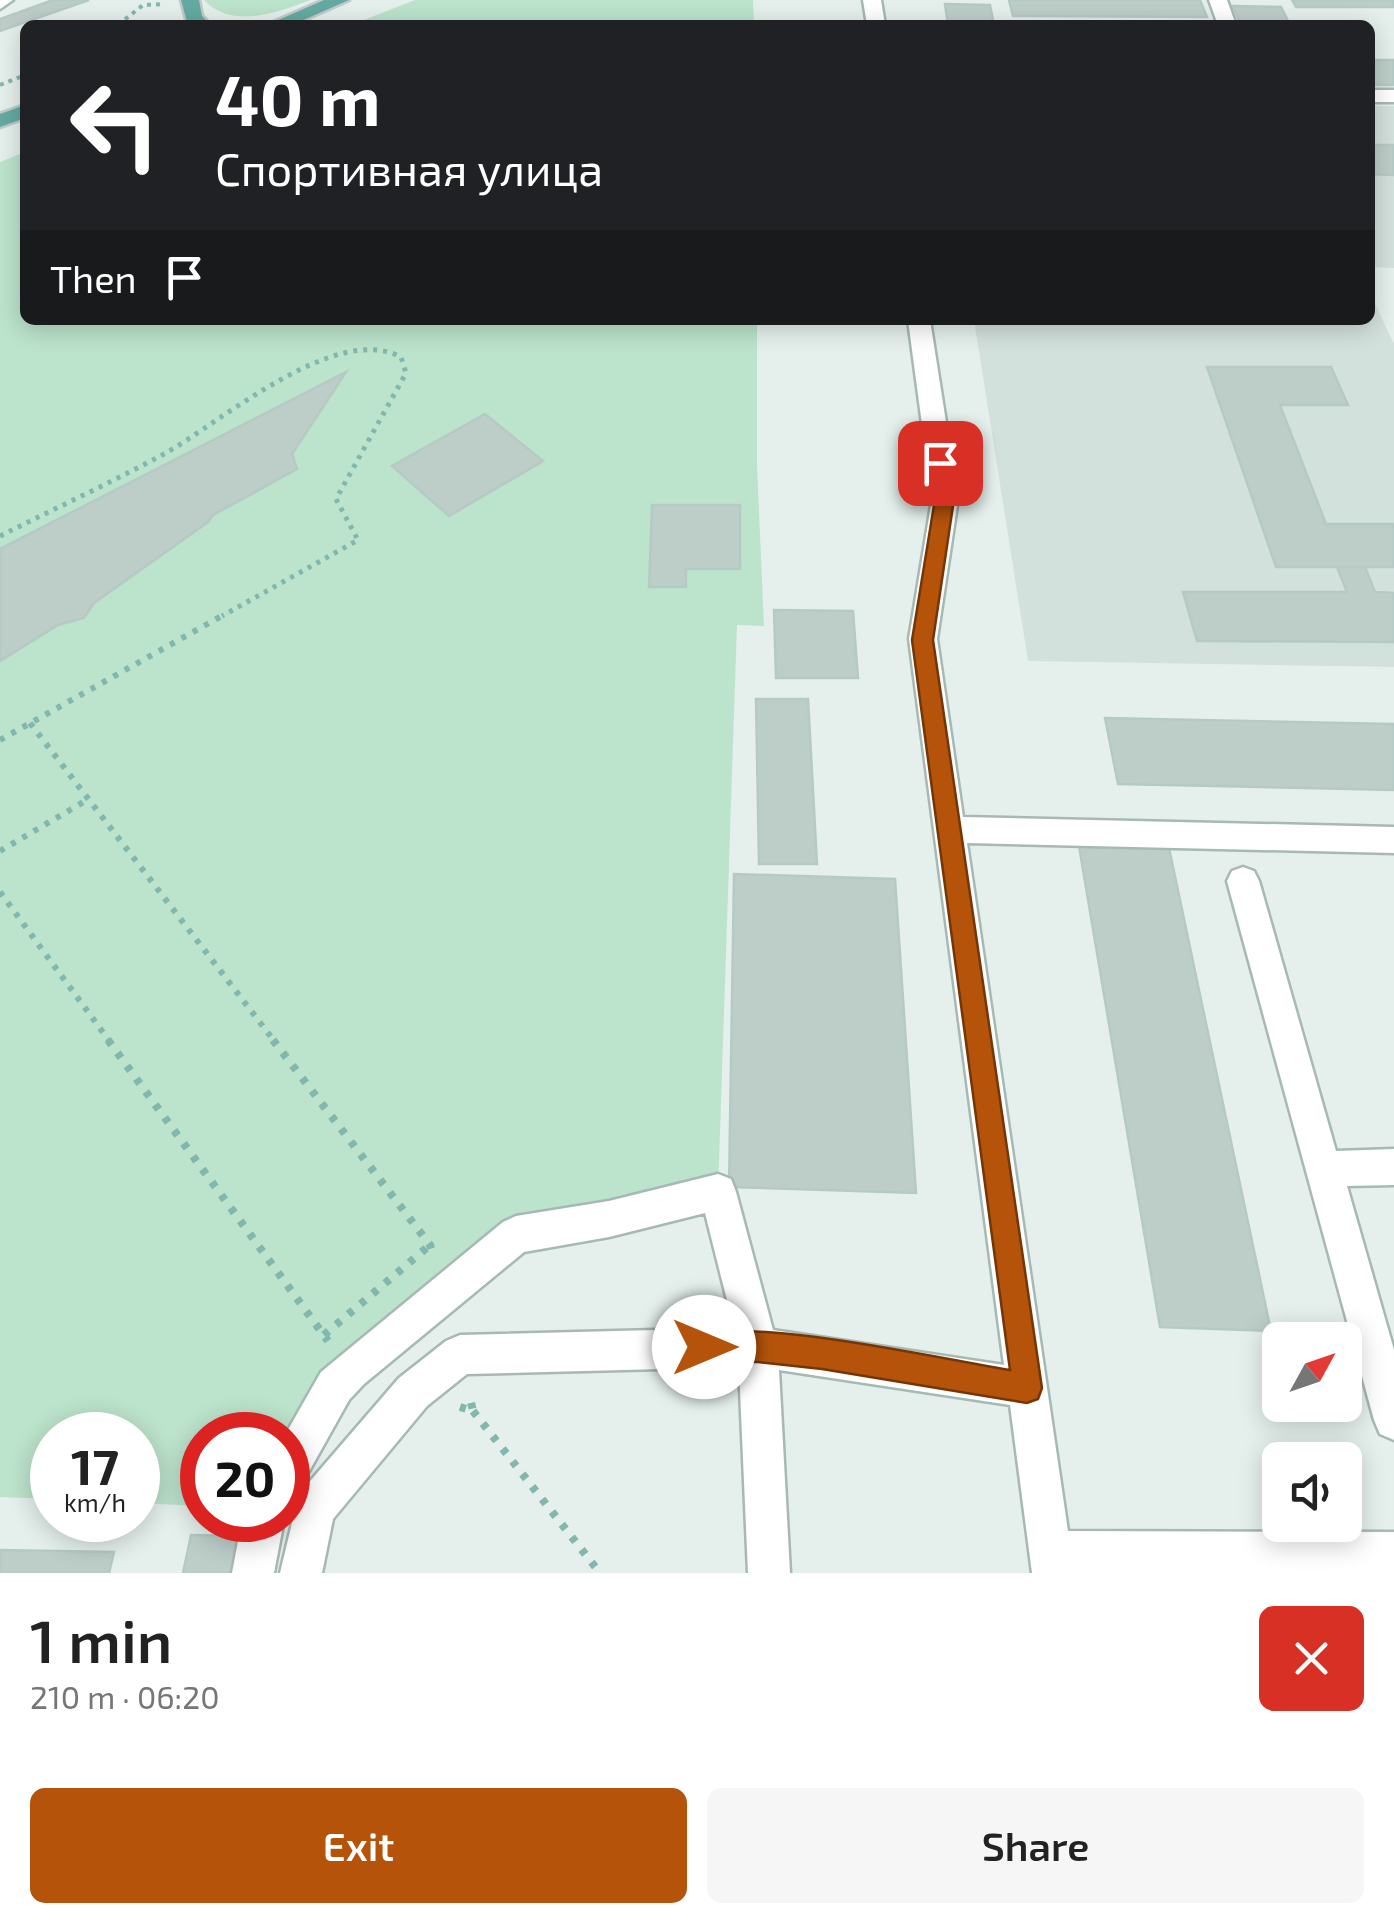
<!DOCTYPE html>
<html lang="en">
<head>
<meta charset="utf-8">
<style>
	:root { --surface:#fff; --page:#f6f6f6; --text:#222; --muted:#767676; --accent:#b45309 }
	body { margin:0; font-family:"Exo 2",sans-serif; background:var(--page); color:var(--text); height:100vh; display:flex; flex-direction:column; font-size:38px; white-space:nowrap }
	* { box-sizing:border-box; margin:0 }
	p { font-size:32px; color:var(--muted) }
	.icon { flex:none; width:55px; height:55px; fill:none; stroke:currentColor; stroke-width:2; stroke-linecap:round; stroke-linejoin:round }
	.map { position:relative; height:1573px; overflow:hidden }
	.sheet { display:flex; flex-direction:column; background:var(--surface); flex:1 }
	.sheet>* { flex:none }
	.top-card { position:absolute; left:20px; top:20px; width:1355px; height:305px; border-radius:15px; box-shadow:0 5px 25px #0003; background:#202124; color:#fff; overflow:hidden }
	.needle { width:65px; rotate:50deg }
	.controls { position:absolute; left:1262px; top:1322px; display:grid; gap:20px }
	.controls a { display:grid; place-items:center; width:100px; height:100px; border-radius:15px; background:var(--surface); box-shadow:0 5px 25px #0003; font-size:50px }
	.speed { position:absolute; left:30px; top:1412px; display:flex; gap:20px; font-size:50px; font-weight:700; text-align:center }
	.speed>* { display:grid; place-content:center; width:130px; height:130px; border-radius:50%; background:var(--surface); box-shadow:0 5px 25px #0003; line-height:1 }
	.speed small { font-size:25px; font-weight:400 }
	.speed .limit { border:15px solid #d22; background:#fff; color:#111 }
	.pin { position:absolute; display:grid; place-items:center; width:85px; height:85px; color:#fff; margin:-42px; border-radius:20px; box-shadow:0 5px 15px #0006 }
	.me { position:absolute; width:110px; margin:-55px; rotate:90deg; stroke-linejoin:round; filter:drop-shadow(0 0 8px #0008) }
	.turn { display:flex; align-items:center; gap:35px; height:210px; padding:0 30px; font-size:45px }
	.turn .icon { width:130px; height:130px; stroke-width:2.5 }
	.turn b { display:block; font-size:70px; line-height:85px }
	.then { display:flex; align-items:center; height:95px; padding:0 30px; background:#0003; gap:20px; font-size:38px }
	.round { display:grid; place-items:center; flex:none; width:105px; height:105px; border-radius:15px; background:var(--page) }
	.headline { display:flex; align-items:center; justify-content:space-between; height:170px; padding:0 30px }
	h1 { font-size:60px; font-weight:600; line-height:75px }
	.button { display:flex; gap:20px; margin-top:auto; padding:20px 30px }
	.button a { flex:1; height:115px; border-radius:15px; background:var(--accent); color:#fff; font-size:40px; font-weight:600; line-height:115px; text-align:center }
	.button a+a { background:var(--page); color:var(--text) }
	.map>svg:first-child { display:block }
	.built { fill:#d3e1dc }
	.green { fill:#bce3cc }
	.building { fill:#bdcec9; stroke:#b6cac5; stroke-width:2.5 }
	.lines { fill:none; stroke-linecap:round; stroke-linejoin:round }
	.minor-casing { stroke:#a6b9b5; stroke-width:5 }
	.major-casing { stroke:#c1cbca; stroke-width:5 }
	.path-far3 { stroke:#82b7ae; stroke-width:4; stroke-dasharray:4 5; stroke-linecap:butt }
	.path-far2 { stroke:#82b7ae; stroke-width:5; stroke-dasharray:4 6; stroke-linecap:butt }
	.path-far1 { stroke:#82b7ae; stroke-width:6; stroke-dasharray:5 8; stroke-linecap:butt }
	.path { stroke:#82b7ae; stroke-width:8; stroke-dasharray:6 10; stroke-linecap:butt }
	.minor { fill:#fff; fill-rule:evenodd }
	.major { fill:#65aaa2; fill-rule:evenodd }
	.route { fill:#b45309; stroke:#753606; stroke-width:2.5 }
</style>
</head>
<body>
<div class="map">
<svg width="1394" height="1573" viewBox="0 0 1394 1573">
	<rect width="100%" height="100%" fill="#e5f0ec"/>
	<path class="built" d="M1370 106H1394V268L1372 267 1370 262Z
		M1370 293 1394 344V667L1028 661 974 320H1370Z"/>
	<path class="green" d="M204 0H311C278 12 232 30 204 0Z
		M415 0H753L754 25H351Z
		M25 152V320H757V466L764 626 737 625 718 1192 516 1235 288 1435H202V1506L138 1503V1435H52V1499L0 1497V162Z"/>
	<path class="building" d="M53 0H89L0 31V19Z
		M1009 0H1200L1207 17 1013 16Z
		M1292 0H1394V7H1296Z
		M945 4 990 5 994 25H948Z
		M1233 6 1281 7 1290 25H1241Z
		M1370 60H1394V85H1370Z
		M1370 145H1394V175L1370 174Z
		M1207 367H1331L1348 405H1280L1326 524H1394V567H1276Z
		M346 372 292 454 297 469 213 515 208 522 94 603 84 618 58 625 0 661V549Z
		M485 414 543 461 449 516 392 466Z
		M652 505H740V569H686V587H649Z
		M1337 567H1365L1375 592 1394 593V642L1197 641 1183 592H1347Z
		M774 610 853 611 858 678H776Z
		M756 699H808L817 864H759Z
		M1105 718 1394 724V790L1118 784Z
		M1079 846 1169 848 1271 1331 1160 1327Z
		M734 874 895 879 916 1193 729 1187Z
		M191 1535 246 1536 239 1573H183Z
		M0 1550 114 1552 109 1573H0Z"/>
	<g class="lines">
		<g class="minor-casing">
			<path id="minor" d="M0 0H13L0 9Z
				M863 0H881L885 25H867Z
				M1209 0H1227L1236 25H1218Z
				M1370 90H1394V102H1370Z
				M908 320H930L958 499 937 639 963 817 1394 827V853L967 843 1068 1531 1394 1532V1573H1032L1010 1405 779 1370 790 1573H748L739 1367 467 1374 427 1406 333 1519 322 1573H280L299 1494 399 1378 446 1341 460 1335 734 1328 705 1213 609 1237 524 1252 364 1384 349 1400 302 1484 288 1490 285 1435 321 1372 503 1222 516 1216 609 1201 718 1174 731 1179 736 1192 773 1330 1004 1365 909 639 932 499Z
				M1243 867 1254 871 1259 881 1336 1151 1394 1149V1185L1347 1186 1394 1350V1440L1380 1434 1374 1420 1227 881 1232 871Z
				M242 1520H284L274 1573H232Z"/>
		</g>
		<g class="major-casing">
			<path id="major" d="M181 0H199L202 16 211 25 187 22Z
				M324 0H349L292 25H267Z
				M25 105V118L0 127V114Z"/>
		</g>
		<path class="path-far3" d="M118 25 143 5 165 4
			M0 85 25 75"/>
		<path class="path-far2" d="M0 536C54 509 110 483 164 454 220 423 335 322 401 357L406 373 336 499 358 540 222 616"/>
		<path class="path-far1" d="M30 723 275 1042
			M0 740 227 613
			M0 851 87 800
			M0 892 110 1042"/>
		<path class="path" d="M108 1040 328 1341
			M273 1040 430 1245 433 1256
			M324 1335 430 1245
			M460 1407 473 1411 470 1398
			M473 1411 600 1573"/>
		<use href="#minor" class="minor"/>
		<use href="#major" class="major"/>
	</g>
	<path class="route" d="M940 457 949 463 954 499 933 640 1042 1388 1038 1399 1027 1403 822 1369 758 1362H704L694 1357 689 1347 694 1337C746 1315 946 1360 1010 1370L912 640 935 499 930 463Z"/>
</svg>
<div class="controls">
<a><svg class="needle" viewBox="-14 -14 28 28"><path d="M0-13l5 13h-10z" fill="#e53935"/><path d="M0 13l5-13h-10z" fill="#767676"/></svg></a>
<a><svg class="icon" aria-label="sound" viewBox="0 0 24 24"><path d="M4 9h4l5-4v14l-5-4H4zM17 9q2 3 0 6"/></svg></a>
</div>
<div class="speed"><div>17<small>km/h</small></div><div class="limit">20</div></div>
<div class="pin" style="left:940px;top:463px;background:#d93025"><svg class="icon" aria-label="arrive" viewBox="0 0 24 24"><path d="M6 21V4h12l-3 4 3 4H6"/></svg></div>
<svg class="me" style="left:704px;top:1347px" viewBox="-20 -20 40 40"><circle r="19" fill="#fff"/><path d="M0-13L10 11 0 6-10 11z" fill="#b45309"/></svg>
<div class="top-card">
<div class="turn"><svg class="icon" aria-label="left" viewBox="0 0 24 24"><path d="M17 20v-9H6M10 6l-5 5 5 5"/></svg><div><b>40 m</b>Спортивная улица</div></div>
<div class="then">Then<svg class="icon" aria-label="arrive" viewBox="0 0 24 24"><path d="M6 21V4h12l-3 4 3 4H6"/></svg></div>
</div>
</div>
<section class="sheet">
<div class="headline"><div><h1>1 min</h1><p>210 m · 06:20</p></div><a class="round" style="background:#d93025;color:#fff"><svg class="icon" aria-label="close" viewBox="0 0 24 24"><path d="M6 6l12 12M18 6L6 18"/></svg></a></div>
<div class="button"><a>Exit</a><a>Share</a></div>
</section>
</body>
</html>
